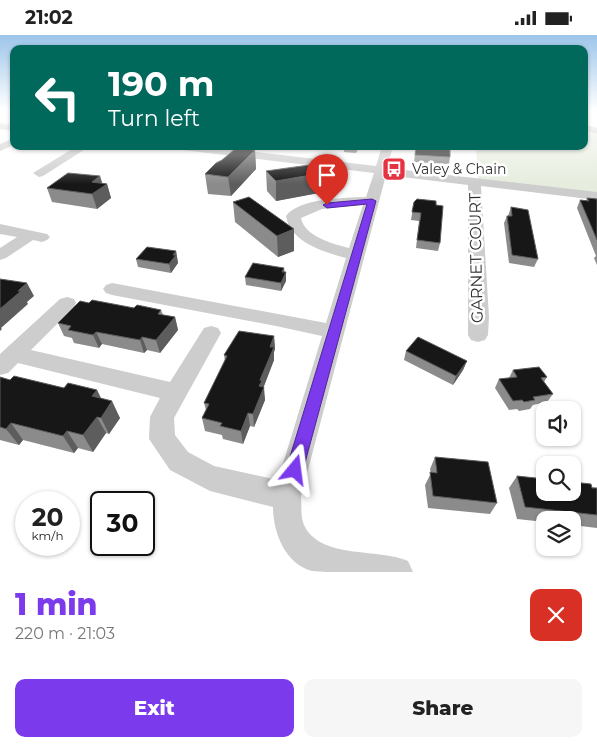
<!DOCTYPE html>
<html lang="en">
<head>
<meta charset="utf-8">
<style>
	:root { --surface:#fff; --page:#f6f6f6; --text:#222; --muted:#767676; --accent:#7c3aed }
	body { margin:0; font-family:Montserrat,sans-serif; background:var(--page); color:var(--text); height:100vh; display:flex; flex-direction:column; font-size:19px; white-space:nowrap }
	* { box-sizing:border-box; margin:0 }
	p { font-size:16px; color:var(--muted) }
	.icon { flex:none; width:28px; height:28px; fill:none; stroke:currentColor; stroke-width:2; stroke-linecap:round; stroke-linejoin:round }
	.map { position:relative; height:537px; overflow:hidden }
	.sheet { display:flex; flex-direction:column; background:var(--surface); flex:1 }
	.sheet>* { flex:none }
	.top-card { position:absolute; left:10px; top:10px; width:578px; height:105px; border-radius:10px; box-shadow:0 1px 4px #0004; background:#00695c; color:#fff; overflow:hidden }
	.buttons { position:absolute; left:536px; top:366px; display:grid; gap:10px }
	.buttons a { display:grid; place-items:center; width:45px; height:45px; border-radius:10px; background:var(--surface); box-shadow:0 1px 4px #0004; font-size:25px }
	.speed { position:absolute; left:15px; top:456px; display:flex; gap:10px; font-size:25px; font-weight:700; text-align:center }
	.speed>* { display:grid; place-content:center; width:65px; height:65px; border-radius:50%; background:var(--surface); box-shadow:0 1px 4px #0004; line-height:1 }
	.speed small { font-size:12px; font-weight:400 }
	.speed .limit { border:2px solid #111; border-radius:8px; background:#fff; color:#111 }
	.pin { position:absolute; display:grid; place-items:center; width:42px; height:42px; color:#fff; margin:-51px -21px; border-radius:50% 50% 50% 0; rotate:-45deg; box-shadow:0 0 5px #0007 }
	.pin .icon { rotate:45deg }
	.me { position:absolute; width:55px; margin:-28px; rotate:16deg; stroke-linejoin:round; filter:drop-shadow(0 0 4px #0008) }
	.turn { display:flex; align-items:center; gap:18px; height:105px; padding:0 15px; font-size:22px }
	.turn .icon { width:65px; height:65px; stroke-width:2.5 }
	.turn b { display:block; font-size:35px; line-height:42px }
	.round { display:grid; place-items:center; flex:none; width:52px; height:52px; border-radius:10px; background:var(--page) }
	.overview { display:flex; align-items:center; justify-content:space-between; height:85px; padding:0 15px }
	h1 { font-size:30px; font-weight:800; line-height:38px; color:var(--accent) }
	.action { display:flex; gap:10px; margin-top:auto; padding:10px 15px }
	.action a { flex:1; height:58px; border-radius:10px; background:var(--accent); color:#fff; font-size:20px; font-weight:800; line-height:58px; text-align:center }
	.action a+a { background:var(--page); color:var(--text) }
	.status { display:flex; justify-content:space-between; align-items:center; height:35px; padding:0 25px; background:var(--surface); direction:ltr }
	.status svg { height:14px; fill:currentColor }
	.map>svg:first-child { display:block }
	.green { fill:#e6edde }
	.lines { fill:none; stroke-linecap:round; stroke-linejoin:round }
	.minor { fill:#cdcdcd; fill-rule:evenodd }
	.wall { fill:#8b8b8b }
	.shaded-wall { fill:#5d5d5d }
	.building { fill:#171717; stroke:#5d5d5d }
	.route { fill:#7c3aed; stroke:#51269a }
	.labels { text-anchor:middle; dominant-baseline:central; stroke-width:5; stroke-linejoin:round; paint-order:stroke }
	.far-poi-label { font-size:14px; fill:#303030; stroke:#fff; text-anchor:start }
	.street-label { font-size:16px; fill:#303030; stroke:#fff }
</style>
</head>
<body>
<div class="status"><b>21:02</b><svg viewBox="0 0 49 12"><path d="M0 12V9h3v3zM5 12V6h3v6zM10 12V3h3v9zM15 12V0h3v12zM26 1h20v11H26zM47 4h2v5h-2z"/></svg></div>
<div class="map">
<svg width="597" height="537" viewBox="0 0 597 537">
	<rect width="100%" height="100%" fill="#fff"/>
	<path class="green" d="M584 94 597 98V159L478 145 476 111H584Z"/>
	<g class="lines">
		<path class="minor" d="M0 88 14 90V96L0 94Z
			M584 89 597 93V99L584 95Z
			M14 103V110L0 116V109Z
			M77 111H90L43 141 39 142 33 138Z
			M169 111H204L376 131 382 111H393L387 133 597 157V165L481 151 489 282 488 300 485 305 478 307 471 305 468 300V150L386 140 301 461C302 471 300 483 305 492 322 524 378 513 408 526L413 537C390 537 366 537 343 537 334 537 321 537 312 536 285 529 273 497 273 472L210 456 170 435 149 404 150 382 160 363 18 328 8 338 0 340V319L60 264 67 262 74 264 76 268 74 272 31 315 170 347 204 293 211 291 218 293 221 298 174 383 175 400 188 417 214 431 278 445 322 301 276 291 112 260 106 258 103 254 106 250 112 248 326 288 346 223C324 217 290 207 286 181 299 163 345 163 366 162L374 138 174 114ZM363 170 349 213C333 209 304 201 301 183L322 174Z
			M0 189 47 199 50 202 47 205 42 207 33 205 6 223 0 225V213L17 202 0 199Z"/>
	</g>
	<path class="wall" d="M344 111H360L356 118 344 117Z
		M416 111 450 122 449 129 414 127Z
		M255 115 256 134 231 161 208 159 205 139Z
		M266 136 340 154 276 166 267 156Z
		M100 141 102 148 107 149 111 163 97 174 52 167 47 153Z
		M587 163 597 164V230L594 223 596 221 577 173 580 165 586 166Z
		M233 167 294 194V216L278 222 235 187Z
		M414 167 436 170 440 208 438 216 416 213 419 186 411 185Z
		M511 172 538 224 534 232 509 228 504 188 507 181H508Z
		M176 216 178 228 171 238 138 232 136 224Z
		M284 233 286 246 281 256 246 250 245 242Z
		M89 268 134 273 161 275 163 280 175 282 178 295 160 318 147 315 144 318 102 309 99 313 74 308 72 303 64 301 58 288Z
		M274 301 275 314 274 317V325L263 352 265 365 254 392 250 391 243 409 223 404 222 400 205 396 202 383 206 375 204 368 225 326 224 320Z
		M406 316 467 326 463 335 453 350 404 325Z
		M513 335 547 342 544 347 553 359 547 367 533 370 530 374 519 376 517 374 509 375 495 353 499 344 509 343Z
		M0 342 10 345 64 353 97 355 101 363 120 383 109 399 106 398 93 417 78 413 74 418 23 405 19 410 0 405Z
		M435 422 497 468 490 479 428 473 425 450 431 438 430 434Z
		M517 441 597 453V493L572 490V485H545V487L517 484 509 453Z"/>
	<path class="shaded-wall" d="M255 115 256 134 231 161 228 142Z
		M341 135 340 154 276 166V146Z
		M100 141 103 151 107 149 111 163 97 174 92 159V147Z
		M294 194V216L278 222 277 201Z
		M176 216 178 228 171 238 169 229 173 220Z
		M284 233V240L286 237V246L281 256V248L282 237Z
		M27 248 34 261 27 267 28 269 1 293 2 294 0 296V274L18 256Z
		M175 282 178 295 160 318 156 305Z
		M96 297 102 309 99 313 93 300Z
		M274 301 275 314 274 317V325L263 354 264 352 265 365 254 392 253 379 260 345 270 312Z
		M142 302 147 315 144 318 140 305Z
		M467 326 463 335 453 350 456 341Z
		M97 355 105 372 92 361Z
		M112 366 120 383 109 399 101 383Z
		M248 378 250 391 243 409 241 396Z
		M97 382 106 398 93 417 83 400Z
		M11 388 23 405 19 410 6 394Z
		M67 396 78 413 74 418 63 401Z"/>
	<path class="building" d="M344 111H358L357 113Z
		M416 111H450V122L415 120Z
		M236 113 255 115 228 142 205 139 216 128 222 125Z
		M331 127 341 135 276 146 266 136Z
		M68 138 100 141 92 147 107 149 92 159 47 153Z
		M249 162 294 194 277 201 233 167Z
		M587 163 597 164V205L580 165 589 166Z
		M417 164 436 166V170L443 171 440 208 417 205 421 178 412 177 414 167Z
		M511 172 528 175 538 224 512 220 507 181H512Z
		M147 212 176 216 173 220H176L169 229 136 224Z
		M253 228 284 233 282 237H286L281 248 245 242Z
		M0 244 27 248 18 256H21L0 274Z
		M92 265 134 273 137 270 161 275 158 279 175 282 156 305 142 302 140 305 96 297 93 300 68 295 71 291 58 288 80 266 89 268Z
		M239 296 274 301 270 312H274L260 345 262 346 259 351 264 352 253 379 248 378 241 396 220 391 222 388 202 383 209 369 204 368 227 321 224 320Z
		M418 302 467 326 456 341 406 316Z
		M539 332 547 342 541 343 553 359 533 362 535 365 524 367 522 365 513 366 499 344 517 342 513 335Z
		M14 341 64 353 68 348 97 355 92 361 112 366 101 383 97 382 83 400 67 396 63 401 11 388 6 394 0 392V342L10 345Z
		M435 422 488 427 497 468 433 461 430 437 437 438Z
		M517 441 545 444V458H572V447L591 449 592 453H597V480L525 472Z"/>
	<linearGradient id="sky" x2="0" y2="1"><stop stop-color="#9cc5ea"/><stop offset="0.5" stop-color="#fff"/><stop offset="1" stop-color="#fff" stop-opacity="0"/></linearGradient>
	<rect width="597" height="149" fill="url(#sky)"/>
	<path class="route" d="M372 164 376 166 303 435 300 440 295 443 289 440 286 435 367 169 327 173 323 170 327 168Z"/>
	<defs>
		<g id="bus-square" transform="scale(1.25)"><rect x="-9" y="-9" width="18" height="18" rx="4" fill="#e53341" stroke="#fff"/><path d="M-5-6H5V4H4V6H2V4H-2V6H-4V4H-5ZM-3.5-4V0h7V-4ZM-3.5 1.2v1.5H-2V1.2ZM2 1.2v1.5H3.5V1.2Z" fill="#fff"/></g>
	</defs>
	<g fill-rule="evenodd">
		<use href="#bus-square" x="394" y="134"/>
	</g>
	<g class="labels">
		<g class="far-poi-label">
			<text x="412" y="134">Valey &amp; Chain</text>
		</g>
		<g class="street-label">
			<text transform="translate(476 223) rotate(-91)">GARNET COURT</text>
		</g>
	</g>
</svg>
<div class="buttons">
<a><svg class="icon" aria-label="sound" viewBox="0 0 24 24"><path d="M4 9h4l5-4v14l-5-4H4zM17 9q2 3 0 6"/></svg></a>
<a><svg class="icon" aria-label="search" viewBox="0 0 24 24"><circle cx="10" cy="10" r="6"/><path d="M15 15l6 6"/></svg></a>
<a><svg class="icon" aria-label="layers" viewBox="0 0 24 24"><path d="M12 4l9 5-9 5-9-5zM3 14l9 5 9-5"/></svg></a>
</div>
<div class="speed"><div>20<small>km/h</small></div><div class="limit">30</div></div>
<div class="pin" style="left:327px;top:170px;background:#d93025"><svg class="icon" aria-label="arrive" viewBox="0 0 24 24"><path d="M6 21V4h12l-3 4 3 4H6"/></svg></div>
<svg class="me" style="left:295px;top:435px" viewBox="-20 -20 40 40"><path d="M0-17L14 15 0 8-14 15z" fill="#7c3aed" stroke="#fff" stroke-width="4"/></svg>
<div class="top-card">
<div class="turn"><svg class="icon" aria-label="left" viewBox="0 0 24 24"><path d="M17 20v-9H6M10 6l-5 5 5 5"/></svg><div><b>190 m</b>Turn left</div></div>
</div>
</div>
<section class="sheet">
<div class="overview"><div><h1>1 min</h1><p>220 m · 21:03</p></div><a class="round" style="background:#d93025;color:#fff"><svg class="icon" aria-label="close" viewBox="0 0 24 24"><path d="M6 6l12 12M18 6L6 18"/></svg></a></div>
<div class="action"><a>Exit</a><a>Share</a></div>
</section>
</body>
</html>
